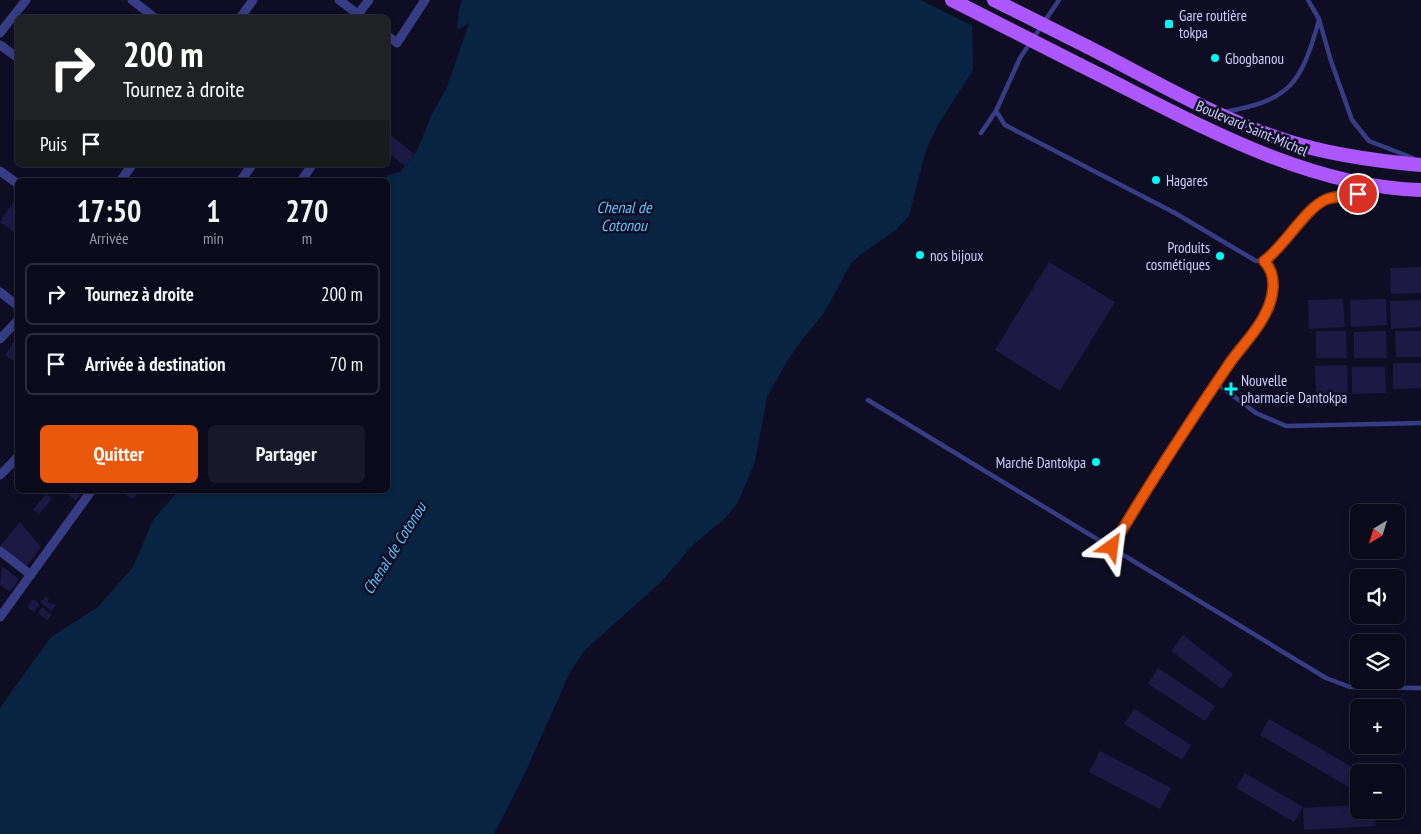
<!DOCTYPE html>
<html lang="fr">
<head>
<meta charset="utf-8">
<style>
	:root { --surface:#0b0a1b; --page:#191828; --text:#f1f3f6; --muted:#9a9aa3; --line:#2b2b3a; --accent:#ea580c }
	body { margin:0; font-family:"PT Sans Narrow",sans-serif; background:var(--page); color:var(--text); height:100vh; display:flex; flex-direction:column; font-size:19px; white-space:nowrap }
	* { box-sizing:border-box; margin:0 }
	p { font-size:16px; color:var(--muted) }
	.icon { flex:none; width:28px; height:28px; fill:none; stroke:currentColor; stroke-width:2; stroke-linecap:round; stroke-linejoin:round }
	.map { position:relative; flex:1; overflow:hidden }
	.panel { position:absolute; left:15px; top:178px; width:375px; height:315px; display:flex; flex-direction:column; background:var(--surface); border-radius:8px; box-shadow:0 2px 8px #0003,0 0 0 1px var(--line) }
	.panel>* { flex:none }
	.banner { position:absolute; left:15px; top:15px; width:375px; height:152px; border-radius:8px; box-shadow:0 2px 8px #0003,0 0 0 1px var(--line); background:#202124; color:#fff; overflow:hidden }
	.needle { width:32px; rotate:218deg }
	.fabs { position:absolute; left:1350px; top:504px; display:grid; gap:10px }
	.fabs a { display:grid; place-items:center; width:55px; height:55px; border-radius:8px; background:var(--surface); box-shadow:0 2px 8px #0003,0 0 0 1px var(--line); font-size:25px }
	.pin { position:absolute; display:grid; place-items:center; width:42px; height:42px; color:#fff; margin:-21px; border:2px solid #fff; border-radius:50%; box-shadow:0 1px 5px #0007 }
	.me { position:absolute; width:55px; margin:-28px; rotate:31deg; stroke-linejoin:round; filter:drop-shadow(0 0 4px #0008) }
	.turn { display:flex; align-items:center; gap:18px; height:105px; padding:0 25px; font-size:22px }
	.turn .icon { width:65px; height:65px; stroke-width:2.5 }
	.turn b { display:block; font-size:35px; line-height:42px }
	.then { display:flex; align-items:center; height:48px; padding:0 25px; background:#0003; gap:10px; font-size:19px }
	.eta { display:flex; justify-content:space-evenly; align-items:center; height:85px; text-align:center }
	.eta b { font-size:30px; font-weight:700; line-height:35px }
	.action { display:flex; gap:10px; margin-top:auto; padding:10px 25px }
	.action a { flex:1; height:58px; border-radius:8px; background:var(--accent); color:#fff; font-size:20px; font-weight:700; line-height:58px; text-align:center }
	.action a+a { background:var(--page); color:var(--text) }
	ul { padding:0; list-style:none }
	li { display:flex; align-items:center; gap:15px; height:62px; margin:0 10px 8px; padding:0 15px; border:2px solid var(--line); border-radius:8px }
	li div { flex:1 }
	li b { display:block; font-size:19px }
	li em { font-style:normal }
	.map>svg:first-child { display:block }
	.water { fill:#082442 }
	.pier { fill:#0f0d24 }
	.building { fill:#1d1945 }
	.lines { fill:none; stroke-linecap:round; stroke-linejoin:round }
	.service { stroke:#373d84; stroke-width:4.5 }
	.minor { stroke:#373d84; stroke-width:9 }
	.primary { stroke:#ad57ff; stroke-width:14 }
	.primary-bridge { stroke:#ad57ff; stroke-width:14 }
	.route-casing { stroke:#983908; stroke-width:12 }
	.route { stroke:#ea580c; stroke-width:9 }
	.poi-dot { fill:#00fbf7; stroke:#0f0d24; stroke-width:2 }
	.labels { text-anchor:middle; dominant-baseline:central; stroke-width:5; stroke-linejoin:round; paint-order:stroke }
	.poi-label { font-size:15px; fill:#d0d0ff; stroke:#0f0d24; text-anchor:start }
	.street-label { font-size:15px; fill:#d0d0ff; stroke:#0f0d24 }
	.water-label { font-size:16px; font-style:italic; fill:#5ec7ff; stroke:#0f0d24 }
</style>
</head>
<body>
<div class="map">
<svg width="1421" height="834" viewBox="0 0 1421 834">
	<rect width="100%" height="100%" fill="#0f0d24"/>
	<path class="water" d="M462 0H984L972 23 973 70 938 125 926 150 909 216 896 230 860 255 851 263 824 313 801 341 786 363 767 397 755 462 737 504 724 519 692 546 662 581 585 650 570 672 525 773 494 834H0V708L51 637 98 607 133 567 153 520 179 490H388V180H383L388 175 400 172 417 151 431 116 447 87 469 23 457 30 459 9Z"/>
	<path class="pier" d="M921 0H986L975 27Z"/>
	<path class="building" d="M388 133 414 154 405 166 388 153Z
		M18 195V235L0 222Z
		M1049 262 1115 302 1060 391 995 350Z
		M1421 267V293L1391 294 1390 268Z
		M1343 299 1345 327 1309 329 1308 300Z
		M1386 299 1387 325 1351 327 1350 300Z
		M1421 300V327L1391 329 1390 301Z
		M1316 331H1346L1347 358H1316Z
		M1386 331 1387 358H1354V332Z
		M1395 331H1421V357H1396Z
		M15 340 18 342V364L5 355Z
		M1393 363H1421V388L1393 389Z
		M1347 365 1348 393H1316L1315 366Z
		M1352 367H1385L1386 393 1352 394Z
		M67 490H74L80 495 76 501 65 492Z
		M129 490H139L133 499 126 495Z
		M46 494 52 499 39 514 33 510Z
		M20 522 41 547 26 567 0 546Z
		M2 566 19 579 10 592 0 585Z
		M46 597 49 599 47 602 56 605 51 611 40 602Z
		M33 599 40 604 34 612 27 607Z
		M42 607 51 615 47 620 38 613Z
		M1183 635 1233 674 1222 689 1171 651Z
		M1158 668 1215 706 1205 721 1148 684Z
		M1134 709 1191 745 1182 760 1124 724Z
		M1269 719 1359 771V793L1260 735Z
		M1100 751 1171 788 1160 809 1089 772Z
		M1245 773 1303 807 1294 822 1236 788Z
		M1359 805V810H1375L1376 826 1304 830 1303 808Z"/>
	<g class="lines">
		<path class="service" d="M1308 0 1319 19 1331 61 1352 120 1369 141 1413 158
			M996 111 1005 125 1175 213 1256 261C1285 262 1299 211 1326 200 1341 194 1361 194 1376 191
			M1224 112C1291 100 1301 84 1319 20
			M981 133 996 111 1020 58 1059 0
			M1216 383 1256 413 1286 426 1421 423
			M868 400 1326 678 1350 687 1421 688
			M1112 547C1148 487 1186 428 1224 370 1236 353 1254 334 1263 318 1273 301 1279 276 1264 261"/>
		<path class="minor" d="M132 0 155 18
			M339 0 363 18
			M358 14 369 0
			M240 18 253 0
			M0 33 26 0
			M388 36 397 43 425 0
			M0 45 18 58
			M0 171 18 184
			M121 180 132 165
			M241 180 252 165
			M302 180 312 165
			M0 292 18 306
			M0 339 18 320
			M0 475 18 457
			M0 551 31 575
			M0 617 92 490"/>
		<path class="primary" d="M1088 47C1153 80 1218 119 1287 141 1330 155 1376 161 1421 165
			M1080 65C1185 117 1301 187 1421 190"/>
		<path class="primary-bridge" d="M952 0 1080 65
			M994 0 1088 47"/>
	</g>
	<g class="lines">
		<g class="route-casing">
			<path id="route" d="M1112 547C1148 486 1187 426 1227 367 1238 350 1254 335 1263 318 1273 301 1279 276 1264 261 1285 246 1306 207 1327 199 1337 196 1348 196 1358 194"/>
		</g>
		<use href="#route" class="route"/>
	</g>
	<g class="poi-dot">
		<rect x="1164" y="19" width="10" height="10" rx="2.5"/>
		<circle cx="1215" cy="58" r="5"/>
		<circle cx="1156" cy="180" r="5"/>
		<circle cx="920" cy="255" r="5"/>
		<circle cx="1220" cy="256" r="5"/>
		<path d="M1228.5 381.5h5v5h5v5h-5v5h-5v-5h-5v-5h5z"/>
		<circle cx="1096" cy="462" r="5"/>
	</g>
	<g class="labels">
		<g class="poi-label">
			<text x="1179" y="15">Gare routière<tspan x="1179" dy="17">tokpa</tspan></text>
			<text x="1225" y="58">Gbogbanou</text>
			<text x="1166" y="180">Hagares</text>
			<text x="1210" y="247" text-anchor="end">Produits<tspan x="1210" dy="17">cosmétiques</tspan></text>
			<text x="930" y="255">nos bijoux</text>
			<text x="1241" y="380">Nouvelle<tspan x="1241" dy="17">pharmacie Dantokpa</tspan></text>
			<text x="1086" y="462" text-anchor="end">Marché Dantokpa</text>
		</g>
		<g class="street-label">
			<text transform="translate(1252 128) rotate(23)">Boulevard Saint-Michel</text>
		</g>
		<g class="water-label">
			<text x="624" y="207">Chenal de<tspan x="624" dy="18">Cotonou</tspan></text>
			<text transform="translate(394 548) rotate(-58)">Chenal de Cotonou</text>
		</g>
	</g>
</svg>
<div class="fabs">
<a><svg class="needle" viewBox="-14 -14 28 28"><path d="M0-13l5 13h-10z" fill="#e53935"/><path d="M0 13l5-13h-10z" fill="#9a9aa3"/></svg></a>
<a><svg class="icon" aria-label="sound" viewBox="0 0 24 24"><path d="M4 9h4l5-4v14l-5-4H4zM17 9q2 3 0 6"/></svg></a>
<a><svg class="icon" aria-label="layers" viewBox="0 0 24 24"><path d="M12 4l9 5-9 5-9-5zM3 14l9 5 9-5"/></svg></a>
<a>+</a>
<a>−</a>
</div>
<div class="pin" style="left:1358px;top:194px;background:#d93025"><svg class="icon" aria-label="arrive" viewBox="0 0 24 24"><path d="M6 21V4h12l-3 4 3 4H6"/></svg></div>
<svg class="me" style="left:1112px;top:547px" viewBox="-20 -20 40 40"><path d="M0-17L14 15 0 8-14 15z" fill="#ea580c" stroke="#fff" stroke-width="4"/></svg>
<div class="banner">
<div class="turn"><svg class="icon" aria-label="right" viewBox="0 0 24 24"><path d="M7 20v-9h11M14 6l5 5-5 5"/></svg><div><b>200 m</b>Tournez à droite</div></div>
<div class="then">Puis<svg class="icon" aria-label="arrive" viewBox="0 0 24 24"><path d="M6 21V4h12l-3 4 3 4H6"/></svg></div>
</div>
<section class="panel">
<div class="eta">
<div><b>17:50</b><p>Arrivée</p></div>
<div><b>1</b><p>min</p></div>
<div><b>270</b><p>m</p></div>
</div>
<ul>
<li><svg class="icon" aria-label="right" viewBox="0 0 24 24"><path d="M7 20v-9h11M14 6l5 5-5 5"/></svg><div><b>Tournez à droite</b></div><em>200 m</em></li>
<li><svg class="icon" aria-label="arrive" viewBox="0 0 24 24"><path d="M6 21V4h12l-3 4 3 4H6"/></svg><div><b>Arrivée à destination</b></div><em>70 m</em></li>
</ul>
<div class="action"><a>Quitter</a><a>Partager</a></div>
</section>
</div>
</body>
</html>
